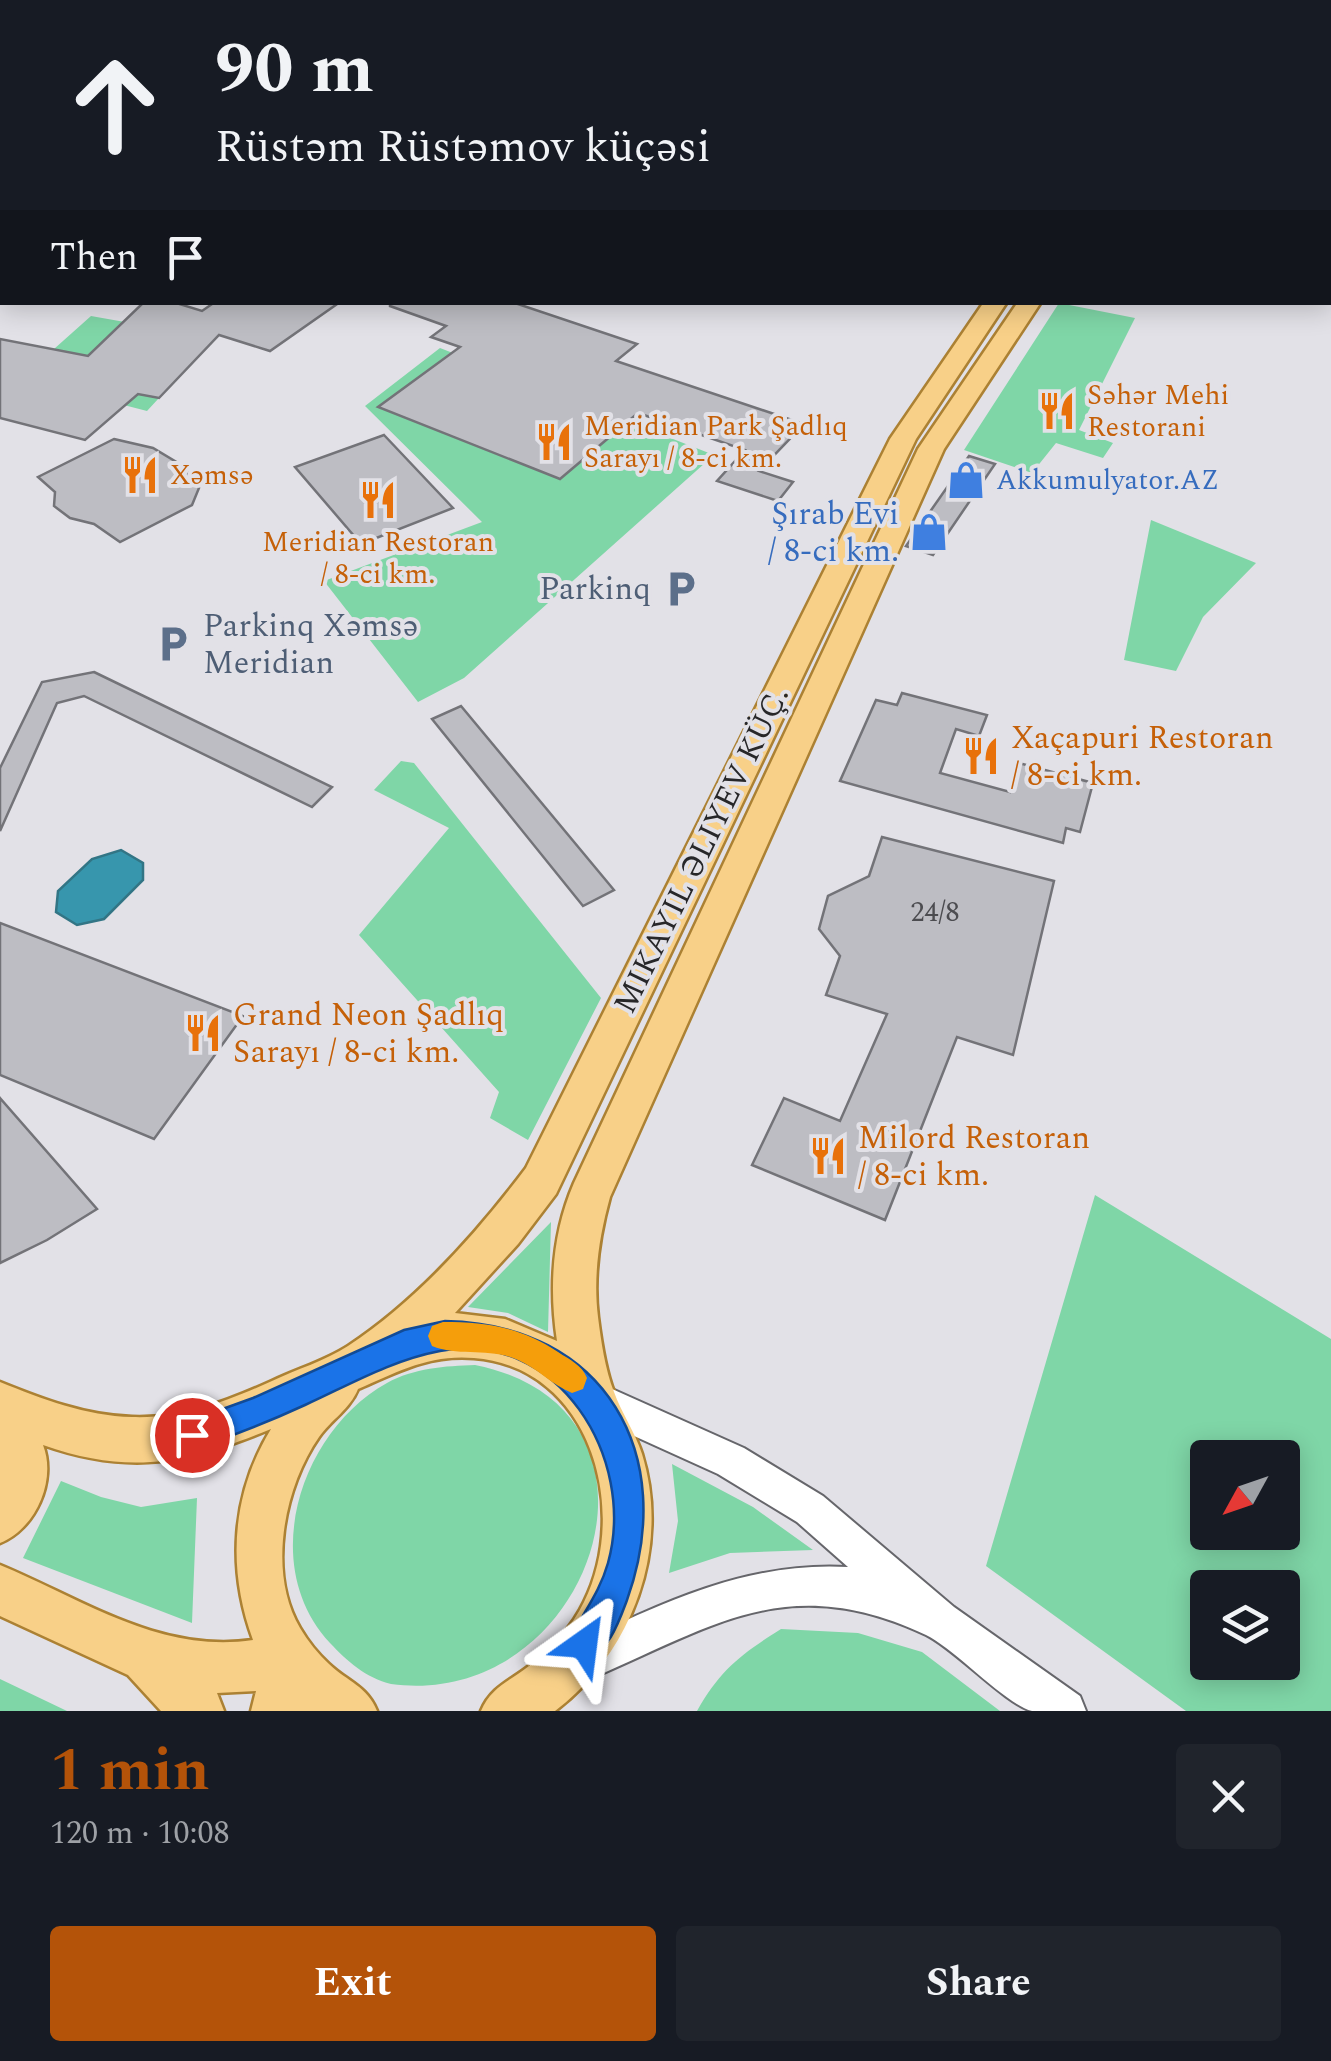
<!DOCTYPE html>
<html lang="en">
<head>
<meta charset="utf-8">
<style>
	:root { --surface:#171b24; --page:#20242c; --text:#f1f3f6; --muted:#9ea1a6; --accent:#b45309 }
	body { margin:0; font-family:Spectral,serif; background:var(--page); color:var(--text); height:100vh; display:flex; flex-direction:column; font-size:38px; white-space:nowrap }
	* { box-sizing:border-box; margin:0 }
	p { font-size:32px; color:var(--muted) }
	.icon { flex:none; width:55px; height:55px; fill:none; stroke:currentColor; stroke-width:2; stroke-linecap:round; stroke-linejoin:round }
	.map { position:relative; height:1711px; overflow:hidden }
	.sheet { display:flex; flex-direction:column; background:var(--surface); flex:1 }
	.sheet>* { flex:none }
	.guide { position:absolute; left:0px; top:0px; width:1332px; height:305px; box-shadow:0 5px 25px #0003; background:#171b24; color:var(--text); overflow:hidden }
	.needle { width:65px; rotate:230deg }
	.fabs { position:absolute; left:1190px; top:1440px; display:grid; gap:20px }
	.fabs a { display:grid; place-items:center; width:110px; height:110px; border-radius:10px; background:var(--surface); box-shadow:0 5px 25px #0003; font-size:50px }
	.pin { position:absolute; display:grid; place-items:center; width:85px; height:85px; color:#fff; margin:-42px; border:5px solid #fff; border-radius:50%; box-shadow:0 2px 10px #0007 }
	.me { position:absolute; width:110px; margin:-55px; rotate:31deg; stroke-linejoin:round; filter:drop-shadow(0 0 8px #0008) }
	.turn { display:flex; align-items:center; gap:35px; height:210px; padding:0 50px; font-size:45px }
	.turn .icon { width:130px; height:130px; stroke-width:2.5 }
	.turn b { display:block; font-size:70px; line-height:85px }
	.then { display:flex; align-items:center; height:95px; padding:0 50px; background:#0003; gap:20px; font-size:38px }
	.round { display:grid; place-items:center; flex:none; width:105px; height:105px; border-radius:10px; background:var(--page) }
	.summary { display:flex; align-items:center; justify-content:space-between; height:170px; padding:0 50px }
	h1 { font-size:60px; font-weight:700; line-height:75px; color:var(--accent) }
	.action { display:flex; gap:20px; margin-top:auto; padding:20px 50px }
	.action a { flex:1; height:115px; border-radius:10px; background:var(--accent); color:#fff; font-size:40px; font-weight:700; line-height:115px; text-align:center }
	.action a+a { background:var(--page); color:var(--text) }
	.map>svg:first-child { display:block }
	.green { fill:#7fd6a7; fill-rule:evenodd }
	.water { fill:#3796ad; stroke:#327585; stroke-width:2.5 }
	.building { fill:#bdbdc3; stroke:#737378; stroke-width:2.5 }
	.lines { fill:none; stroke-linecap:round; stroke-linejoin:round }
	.minor-casing { stroke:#66666b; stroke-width:4 }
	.major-casing { stroke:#ac8133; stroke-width:5 }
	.minor { fill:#fff; fill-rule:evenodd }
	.major { fill:#f8d088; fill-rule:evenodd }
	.route { fill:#1a73e8; stroke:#114b97; stroke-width:2.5 }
	.slow { fill:#f59e0b }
	.labels { text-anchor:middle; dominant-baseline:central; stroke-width:8; stroke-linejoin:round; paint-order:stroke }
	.far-food-label { font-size:28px; fill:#c56008; stroke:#e2e1e7; text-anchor:start }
	.far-shop-label { font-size:28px; fill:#366cbe; stroke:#e2e1e7; text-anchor:start }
	.number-label { font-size:28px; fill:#4c4c50 }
	.shop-label { font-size:32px; fill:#366cbe; stroke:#e2e1e7; text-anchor:end }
	.service-label { font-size:32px; fill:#4e5e75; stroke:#e2e1e7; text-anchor:end }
	.food-label { font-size:32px; fill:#c56008; stroke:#e2e1e7; text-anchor:start }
	.street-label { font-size:32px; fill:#272729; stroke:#e2e1e7 }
</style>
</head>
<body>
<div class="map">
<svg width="1331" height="1711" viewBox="0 0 1331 1711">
	<rect width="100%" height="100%" fill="#e2e1e7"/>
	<path class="green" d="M1059 303 1135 318 1079 430 1113 443 1103 458 1056 443 1032 473 964 450Z
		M91 316 215 338 206 349 139 337 108 389 159 398 147 411 0 373V357L54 349Z
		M440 348 714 455 464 678 418 702 324 581 482 522 365 406Z
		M1151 520 1256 563 1203 617 1176 671 1124 660Z
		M401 761 414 763 601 998 528 1140 490 1118 499 1092 359 935 449 828 374 790Z
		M1095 1195 1331 1339V1711H1186L986 1566ZM1208 1458H1282V1532H1208ZM1208 1588H1282V1662H1208Z
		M551 1222 548 1332 508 1313 468 1307Z
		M475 1365C695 1409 591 1711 391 1684 366 1678 347 1661 330 1643 257 1565 300 1431 387 1383 414 1368 445 1366 475 1365Z
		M672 1464 753 1507 813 1550 730 1553 669 1573 678 1521Z
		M61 1481 101 1497 141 1507 197 1498 192 1623 23 1558Z
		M781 1629 858 1633 922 1652 1000 1711H697C720 1670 741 1654 781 1629Z
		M0 1679 67 1711H0Z"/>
	<path class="water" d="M121 850 143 863V880L104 919 77 925 56 912 58 891 92 859Z"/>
	<path class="building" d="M144 302H173L202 311 215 302H340L270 351 219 335 159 398 138 394 85 440 0 418V339L88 356Z
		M390 302H512L637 344 616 361 804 424 759 471 793 482 778 501 717 481 745 450 638 413 560 479 378 407 460 347 431 337 446 326 390 306Z
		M384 435 453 508 361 544 295 467Z
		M114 439 153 448 183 466 199 488 192 505 120 542 94 524 70 518 54 506 55 492 38 477Z
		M969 456 995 464 933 555 906 546Z
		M94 672 332 787 312 807 84 696 57 703 0 831V768L42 682Z
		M902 693 987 715 979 736 956 729 940 773 1010 792 1019 763 1093 783 1080 832 1066 828 1063 843 840 781 876 700 897 705Z
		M461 706 614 890 583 906 432 719Z
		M882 837 1054 881 1013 1055 957 1037 885 1220 752 1165 784 1098 840 1121 887 1014 826 995 840 956 819 929 828 896 869 876Z
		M0 923 243 1016 154 1139 0 1075Z
		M0 1098 97 1209 47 1240 0 1263Z"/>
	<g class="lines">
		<g class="minor-casing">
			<path id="minor" d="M592 1380 744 1448 823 1496 954 1607 1080 1696 1086 1711C1069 1711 1047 1711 1032 1711 1005 1704 955 1649 926 1635 783 1568 709 1630 578 1684L564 1678 558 1664 564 1650C655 1606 744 1561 848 1567L797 1522 718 1474 579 1411 574 1398 579 1385Z"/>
		</g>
		<g class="major-casing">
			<path id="major" d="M966 0H984L986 2H968Z
				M984 302H1007L916 439 556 1194 518 1244 455 1313 505 1319 557 1341C549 1287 552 1234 574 1183L918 449 1018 302H1041L944 449 610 1197C599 1237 593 1276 598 1317 601 1341 605 1369 614 1392 621 1412 635 1432 642 1454 671 1548 632 1653 555 1711H481C491 1687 510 1681 529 1666 551 1649 572 1627 584 1602 630 1510 591 1367 474 1358 430 1354 397 1372 358 1389 350 1409 331 1420 319 1437 284 1487 267 1572 300 1628 307 1640 319 1655 329 1664 348 1682 367 1686 377 1711H251L256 1691 217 1693 224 1711H161L128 1675 0 1616V1565C82 1599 160 1654 253 1640 227 1569 231 1495 271 1429 188 1463 131 1476 43 1445 57 1481 35 1529 0 1543V1382C42 1399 86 1416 132 1417 182 1419 228 1401 272 1381 297 1369 325 1361 348 1346 418 1300 477 1233 526 1168L890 439Z"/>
		</g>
		<use href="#minor" class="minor"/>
		<use href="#major" class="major"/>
	</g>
	<path class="route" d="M445 1321C605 1324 679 1455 627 1600 618 1624 609 1651 584 1661L573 1656 568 1644C580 1616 599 1595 608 1563 637 1458 558 1329 440 1351 392 1360 349 1385 305 1405 268 1422 230 1437 192 1450L181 1446 176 1435 181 1424 253 1398 404 1330Z"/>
	<path class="slow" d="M443 1322C486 1322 521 1327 558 1352 570 1360 582 1365 587 1378L583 1389 572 1393C552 1385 537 1368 518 1360 490 1347 459 1357 432 1346L428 1336 432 1326Z"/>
	<defs>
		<g id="restaurant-bare" transform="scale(3)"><path d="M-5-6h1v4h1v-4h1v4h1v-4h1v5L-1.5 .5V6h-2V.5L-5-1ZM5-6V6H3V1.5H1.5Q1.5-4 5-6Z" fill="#e8710a" stroke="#e2e1e7" stroke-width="2.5" paint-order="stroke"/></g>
		<g id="shop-bare" transform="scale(3)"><path d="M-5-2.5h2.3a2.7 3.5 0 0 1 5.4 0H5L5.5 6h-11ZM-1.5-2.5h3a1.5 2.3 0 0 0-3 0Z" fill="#3f7fe0" stroke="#e2e1e7" stroke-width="2.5" paint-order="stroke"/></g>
		<g id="parking-bare" transform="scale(3)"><path d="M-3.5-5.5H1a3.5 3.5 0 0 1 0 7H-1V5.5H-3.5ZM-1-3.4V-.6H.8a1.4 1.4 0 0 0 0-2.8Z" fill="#5c6f8a" stroke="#e2e1e7" stroke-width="2.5" paint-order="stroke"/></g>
	</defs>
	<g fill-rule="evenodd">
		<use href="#restaurant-bare" x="1057" y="411"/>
		<use href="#restaurant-bare" x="554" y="442"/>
		<use href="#restaurant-bare" x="140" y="475"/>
		<use href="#shop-bare" x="966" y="480"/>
		<use href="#restaurant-bare" x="378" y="500"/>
		<use href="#shop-bare" x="929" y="532"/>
		<use href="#parking-bare" x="681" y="589"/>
		<use href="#parking-bare" x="173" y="644"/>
		<use href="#restaurant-bare" x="981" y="756"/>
		<use href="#restaurant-bare" x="203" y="1033"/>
		<use href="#restaurant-bare" x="828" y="1156"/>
	</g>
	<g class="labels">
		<g class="far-food-label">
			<text x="1087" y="395">Səhər Mehi<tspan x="1087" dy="32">Restorani</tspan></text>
			<text x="584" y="426">Meridian Park Şadlıq<tspan x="584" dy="32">Sarayı / 8-ci km.</tspan></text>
			<text x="170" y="475">Xəmsə</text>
			<text x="378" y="542" text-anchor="middle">Meridian Restoran<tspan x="378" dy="32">/ 8-ci km.</tspan></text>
		</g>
		<g class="far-shop-label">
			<text x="996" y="480">Akkumulyator.AZ</text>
		</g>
		<g class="number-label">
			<text x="935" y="912">24/8</text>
		</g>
		<g class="shop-label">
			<text x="899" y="514">Şırab Evi<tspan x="899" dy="37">/ 8-ci km.</tspan></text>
		</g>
		<g class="service-label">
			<text x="651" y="589">Parkinq</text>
			<text x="203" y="626" text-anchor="start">Parkinq Xəmsə<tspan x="203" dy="37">Meridian</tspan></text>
		</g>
		<g class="food-label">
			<text x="1011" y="738">Xaçapuri Restoran<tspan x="1011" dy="37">/ 8-ci km.</tspan></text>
			<text x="233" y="1015">Grand Neon Şadlıq<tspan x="233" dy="37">Sarayı / 8-ci km.</tspan></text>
			<text x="858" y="1138">Milord Restoran<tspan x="858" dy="37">/ 8-ci km.</tspan></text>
		</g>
		<g class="street-label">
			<text transform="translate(702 850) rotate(-64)">MIKAYIL ƏLIYEV KÜÇ.</text>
		</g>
	</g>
</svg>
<div class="fabs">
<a><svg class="needle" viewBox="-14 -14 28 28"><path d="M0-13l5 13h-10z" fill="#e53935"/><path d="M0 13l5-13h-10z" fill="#9ea1a6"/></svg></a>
<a><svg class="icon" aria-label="layers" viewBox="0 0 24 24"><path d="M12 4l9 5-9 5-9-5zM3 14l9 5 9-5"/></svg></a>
</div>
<div class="pin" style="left:192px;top:1435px;background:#d93025"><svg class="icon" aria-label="arrive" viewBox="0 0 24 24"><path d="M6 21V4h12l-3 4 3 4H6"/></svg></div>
<svg class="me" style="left:584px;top:1644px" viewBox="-20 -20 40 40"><path d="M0-17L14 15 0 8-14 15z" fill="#1a73e8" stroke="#fff" stroke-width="4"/></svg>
<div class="guide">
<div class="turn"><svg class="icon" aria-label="ahead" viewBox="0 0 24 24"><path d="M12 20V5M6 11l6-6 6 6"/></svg><div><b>90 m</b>Rüstəm Rüstəmov küçəsi</div></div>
<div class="then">Then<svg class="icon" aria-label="arrive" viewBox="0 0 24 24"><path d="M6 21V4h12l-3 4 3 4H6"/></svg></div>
</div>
</div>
<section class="sheet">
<div class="summary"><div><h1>1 min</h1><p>120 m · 10:08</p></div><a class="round"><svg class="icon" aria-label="close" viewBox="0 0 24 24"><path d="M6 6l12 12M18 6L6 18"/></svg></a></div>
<div class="action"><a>Exit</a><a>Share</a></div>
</section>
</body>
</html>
